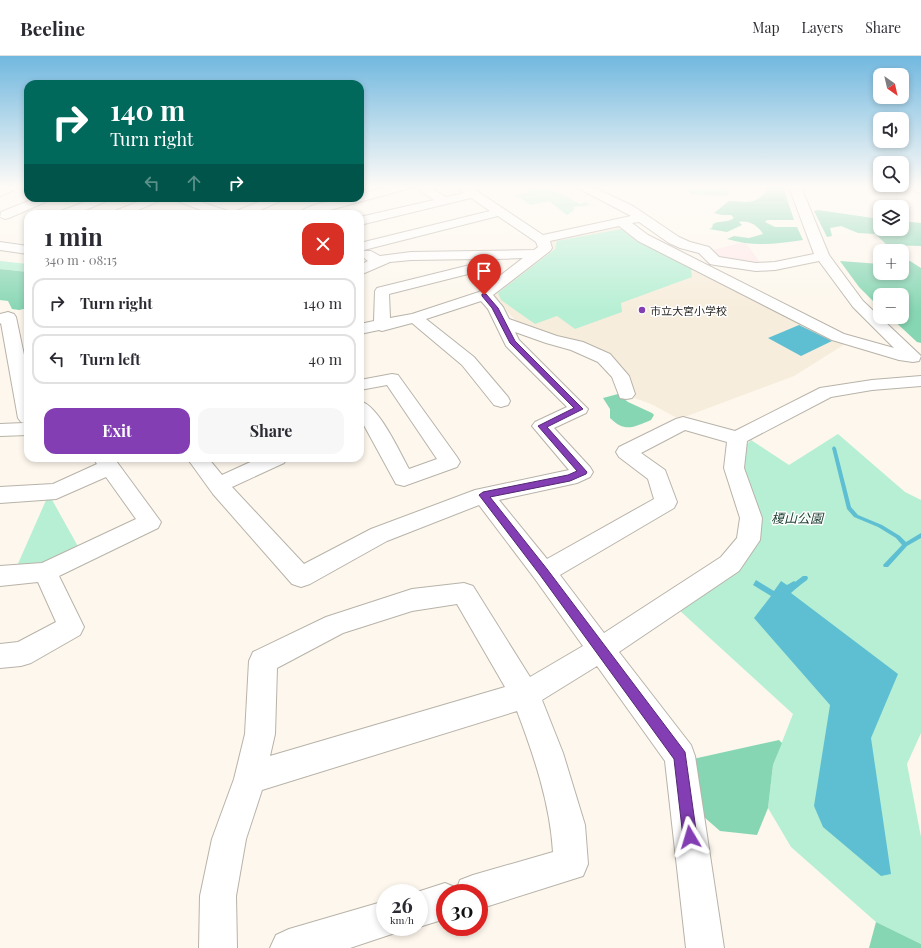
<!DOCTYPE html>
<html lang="en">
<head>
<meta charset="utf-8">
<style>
	:root { --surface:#fff; --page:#f7f7f7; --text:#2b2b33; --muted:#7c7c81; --line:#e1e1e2; --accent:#823eb2 }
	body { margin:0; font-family:"Playfair Display","Noto Sans JP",serif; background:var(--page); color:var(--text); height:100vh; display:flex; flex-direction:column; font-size:15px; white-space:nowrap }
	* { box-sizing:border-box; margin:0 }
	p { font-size:13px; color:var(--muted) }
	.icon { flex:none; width:22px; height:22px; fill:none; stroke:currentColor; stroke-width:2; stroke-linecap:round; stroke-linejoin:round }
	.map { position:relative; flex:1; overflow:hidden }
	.side { position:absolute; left:24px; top:154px; width:340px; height:252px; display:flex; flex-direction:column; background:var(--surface); border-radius:12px; box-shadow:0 2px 6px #0003 }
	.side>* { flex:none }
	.top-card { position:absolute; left:24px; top:24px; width:340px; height:122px; border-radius:12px; box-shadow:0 2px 6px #0003; background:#00695c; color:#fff; overflow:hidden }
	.needle { width:26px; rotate:146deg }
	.fabs { position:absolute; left:873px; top:12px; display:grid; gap:8px }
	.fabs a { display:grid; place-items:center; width:36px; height:36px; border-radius:8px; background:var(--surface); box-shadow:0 2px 6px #0003; font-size:20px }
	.speed { position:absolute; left:376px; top:828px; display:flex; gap:8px; font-size:20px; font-weight:700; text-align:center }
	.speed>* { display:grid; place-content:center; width:52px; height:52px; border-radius:50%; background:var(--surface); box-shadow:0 2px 6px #0003; line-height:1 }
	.speed small { font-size:10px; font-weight:400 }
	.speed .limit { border:6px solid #d22; background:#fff; color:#111 }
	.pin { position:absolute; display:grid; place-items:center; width:34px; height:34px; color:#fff; margin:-41px -17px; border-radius:50% 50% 50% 0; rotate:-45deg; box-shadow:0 0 4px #0007 }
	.pin .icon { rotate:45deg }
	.me { position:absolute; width:44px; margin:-22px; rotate:353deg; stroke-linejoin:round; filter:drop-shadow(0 0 3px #0008) }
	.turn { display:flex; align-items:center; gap:14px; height:84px; padding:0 20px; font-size:18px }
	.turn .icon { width:52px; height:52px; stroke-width:2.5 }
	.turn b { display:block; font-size:28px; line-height:34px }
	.lanes { display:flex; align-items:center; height:38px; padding:0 20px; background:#0003; justify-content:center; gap:20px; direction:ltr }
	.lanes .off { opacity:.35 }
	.round { display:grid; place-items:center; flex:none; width:42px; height:42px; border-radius:12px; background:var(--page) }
	.headline { display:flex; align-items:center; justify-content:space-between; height:68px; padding:0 20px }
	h1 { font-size:24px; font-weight:700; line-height:30px }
	.cta { display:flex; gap:8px; margin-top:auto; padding:8px 20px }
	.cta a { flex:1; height:46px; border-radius:12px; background:var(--accent); color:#fff; font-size:16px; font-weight:700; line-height:46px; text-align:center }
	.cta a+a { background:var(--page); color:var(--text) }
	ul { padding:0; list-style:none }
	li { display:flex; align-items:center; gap:12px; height:50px; margin:0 8px 6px; padding:0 12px; border:2px solid var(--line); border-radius:12px }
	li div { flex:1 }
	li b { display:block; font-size:15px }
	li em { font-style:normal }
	header { display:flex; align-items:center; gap:24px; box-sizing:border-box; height:56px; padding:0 20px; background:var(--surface); border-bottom:1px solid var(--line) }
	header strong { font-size:19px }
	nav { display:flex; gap:22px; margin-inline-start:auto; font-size:14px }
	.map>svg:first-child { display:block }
	.industrial { fill:#fee8e9 }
	.built { fill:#f7eddc }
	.green { fill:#b6efd4 }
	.forest { fill:#86d6b3 }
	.water { fill:#5fbfd2 }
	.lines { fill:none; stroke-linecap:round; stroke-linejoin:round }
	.stream { fill:#5fbfd2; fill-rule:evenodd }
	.minor-casing { stroke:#b8b3a9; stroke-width:2 }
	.minor { fill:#fff; fill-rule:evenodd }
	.route { fill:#823eb2; stroke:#542874 }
	.poi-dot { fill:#823eb2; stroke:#fff; stroke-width:1.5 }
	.labels { text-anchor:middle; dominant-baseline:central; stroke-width:3; stroke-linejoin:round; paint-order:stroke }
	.far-poi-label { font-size:11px; fill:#2a2824; stroke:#fff; text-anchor:start }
	.park-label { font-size:13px; font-style:italic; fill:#193d2f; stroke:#fff }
</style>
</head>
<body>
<header>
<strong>Beeline</strong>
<nav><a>Map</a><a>Layers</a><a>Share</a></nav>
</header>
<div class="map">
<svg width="921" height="892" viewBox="0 0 921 892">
	<rect width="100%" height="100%" fill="#fdf7ed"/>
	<path class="industrial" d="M740 187H746L762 209 719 204 709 195Z"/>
	<path class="built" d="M617 169 624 171 639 182 845 288 794 320 679 363 651 348 632 341 615 309 518 267 494 241V235L549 191 550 183Z"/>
	<path class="green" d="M524 131C549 131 558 136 580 148L585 146 590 149 574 151V154L567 159 549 145 530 149 517 139 531 136Z
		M692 131H727L728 140 690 138Z
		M621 173 634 183 691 213 692 221 621 247 622 256 575 273 557 260 535 268 501 244 498 237 555 193 557 185Z
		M0 205 28 208V216L0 213Z
		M838 378 905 436 921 444V677L907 708 921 781V888L876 866 791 791 768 752 773 709 793 658 678 553 737 513 746 505 758 484 740 408 744 391 751 384 789 409Z
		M47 442H51L80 494 54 508 17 510Z"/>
	<path class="forest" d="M768 131H783L794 164H767L765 166 775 171H797L803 184C776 188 753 191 727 183L734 180 749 182 763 178C758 169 748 164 739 166L742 169 727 176 709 173 712 172 713 168C720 164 727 167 734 162L731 159H722L714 157 729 145C746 146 755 149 767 135Z
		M818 154 880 163V173H902V165L921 167V190L887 189 875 178 858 177 841 170 830 172 832 180 827 181 814 155Z
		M902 204 910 205 921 212V287L917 286 890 261H902V239H880V252L859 231 840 205 880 208V217H902Z
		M0 213 28 216V252L19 254 12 253 8 245 0 244Z
		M618 338 628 346 652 357 654 359 651 364C634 371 625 377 610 362V353L603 342Z
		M779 684 782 687 773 709 768 752 757 779 720 775 704 761 695 751 693 703Z
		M876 866 921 888V892H869Z"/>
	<path class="water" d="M799 269 832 285 801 300 768 282Z
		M756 524 774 535 781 525 787 529 794 525 800 529 791 537 898 618 871 682 891 818 881 820 823 771 814 750 830 649 754 562 771 540 753 529Z"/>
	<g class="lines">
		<path class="stream" d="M834 390 836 392 851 451 858 459 882 469 900 480 906 486 921 477V482L907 490 888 511H884L883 509 902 489 896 482 878 471 854 461 847 453 832 392Z
			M803 520H807L808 522 807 524 795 533H791L790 531 791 529Z"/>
		<g class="minor-casing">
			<path id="minor" d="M3 131H18L16 133 0 140V133Z
				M389 131H409L407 133 315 158H298C306 147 347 142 360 142V138Z
				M414 131H429L446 141 464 137 457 131H471L543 179 631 160 580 133 578 131H593L633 150 679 181 690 186 709 191 719 201 756 207 775 206 814 198 789 131H801L829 199 863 245 921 300 919 305 913 306 899 304 832 284 638 185 619 170 550 185 552 192 550 195 493 239 503 251 509 263 557 280 583 286 610 298 629 320 635 338 632 342 626 343 620 342 612 321 598 306 571 294 546 287 515 276 519 284 588 353 586 357 554 372 590 411 593 416 590 421 577 427 499 444 547 503 654 443 648 423 619 401 616 396 619 391 676 363 683 361 735 375 820 332 872 324 921 320V330L872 334 831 341 747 385 744 412 762 462 760 484 756 490 739 515 619 596 691 689 695 700 724 892H686L665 705 597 610 542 644 563 697 585 769 588 808 583 820 479 853V837H445V863L419 871V837H414L445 827 457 832 460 824 473 819 553 796C550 747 534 700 517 655L262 734 246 783 236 840 237 892H199L200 840 212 783 234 723 245 678 249 605 253 596 326 561 412 533 464 527 473 530 530 621 583 590 535 523 479 449 387 485 310 528 301 531 292 528 213 438 187 402H208L222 419 259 402H287L284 407 232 431 304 508 371 473 475 434 569 414 532 370 535 366 567 351 506 290 488 253 481 245 426 263 474 301 508 341 510 345 508 349 501 351 494 349 462 309 412 267 382 275 379 274 360 278V268L374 265 375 235 377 232 470 209 479 203 411 204 390 206 360 219V209L368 205 360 199 361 195H371L380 200 411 196 534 194 538 191 536 186 498 160 360 195V187L490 155 471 142 360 169V161L434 144ZM639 166 669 187 680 192 699 197 710 208 715 209 756 215 775 214 819 205 853 251 894 292 844 278 648 179 632 167ZM523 202 479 236 412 258 390 262 389 238 480 215 497 203ZM685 374 727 386 724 412 740 462 737 482 721 501 604 577 560 519 674 452 677 446 665 414 641 397ZM457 548 505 631 270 700 275 678 277 612 343 577 412 555Z
				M912 131H921V137L917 136Z
				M36 142H52L50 144 9 162 5 163 0 161 1 156Z
				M95 142H111L109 144 76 158H59L61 155Z
				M147 142H163L161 144 129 158H113L115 155Z
				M172 142H189L228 155 230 158H212L174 144Z
				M269 142H285L283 144 251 158H234L236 155Z
				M0 186 28 190V198L0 194Z
				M8 256 14 258 16 261 28 318V379L0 380V368L24 367 21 366 18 362 1 267 0 268V258Z
				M392 318 398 319 457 401 460 406 457 411 404 430 396 428 360 362V345C379 350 399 395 409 413L437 403 387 329 360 334V324Z
				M93 402H114L161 466 158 472 59 520 84 571 80 579 31 607 21 610 0 612V588L18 586 56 566 38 526 0 530V510L42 507 136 463 106 421 56 443 0 447V431L53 428 97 408Z
				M385 845V871H400L398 876 350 892H270L276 879 289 873Z"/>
		</g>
		<use href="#minor" class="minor"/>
	</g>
	<linearGradient id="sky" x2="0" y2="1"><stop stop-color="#71b8df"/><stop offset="0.51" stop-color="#fefbf7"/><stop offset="1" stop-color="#fefbf7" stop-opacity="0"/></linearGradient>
	<rect width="921" height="256" fill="url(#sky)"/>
	<path class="route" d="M482 238H486L498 252 515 285 583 353 547 371 587 416 586 418 570 425 490 441 547 513 685 696 697 781 695 786 690 788 686 786 683 781 674 703 540 519 479 439 483 436 568 419 577 415 538 370 574 352 510 287 492 252 482 240Z"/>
	<circle class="poi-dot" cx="642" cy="254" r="4"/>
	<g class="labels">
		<g class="far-poi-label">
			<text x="650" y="254">市立大宮小学校</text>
		</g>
		<g class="park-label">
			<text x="797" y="461">榎山公園</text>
		</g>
	</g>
</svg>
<div class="fabs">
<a><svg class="needle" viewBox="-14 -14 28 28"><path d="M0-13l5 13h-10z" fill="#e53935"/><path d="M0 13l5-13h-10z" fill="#7c7c81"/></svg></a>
<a><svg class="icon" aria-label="sound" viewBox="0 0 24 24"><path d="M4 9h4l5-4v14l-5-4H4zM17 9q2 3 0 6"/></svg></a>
<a><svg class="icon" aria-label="search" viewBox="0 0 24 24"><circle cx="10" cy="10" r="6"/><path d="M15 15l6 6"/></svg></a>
<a><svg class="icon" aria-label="layers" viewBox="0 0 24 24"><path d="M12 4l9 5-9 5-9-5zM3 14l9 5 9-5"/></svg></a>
<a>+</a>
<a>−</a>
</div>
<div class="speed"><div>26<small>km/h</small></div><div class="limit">30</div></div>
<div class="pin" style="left:484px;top:239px;background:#d93025"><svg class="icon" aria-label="arrive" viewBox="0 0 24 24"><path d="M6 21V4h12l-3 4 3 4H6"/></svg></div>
<svg class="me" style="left:690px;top:781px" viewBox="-20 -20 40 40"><path d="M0-17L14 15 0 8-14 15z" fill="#823eb2" stroke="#fff" stroke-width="4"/></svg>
<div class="top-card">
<div class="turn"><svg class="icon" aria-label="right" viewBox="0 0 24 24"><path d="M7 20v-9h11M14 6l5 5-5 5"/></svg><div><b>140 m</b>Turn right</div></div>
<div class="lanes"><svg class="icon off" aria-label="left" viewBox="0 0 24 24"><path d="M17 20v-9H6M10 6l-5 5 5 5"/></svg><svg class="icon off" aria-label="ahead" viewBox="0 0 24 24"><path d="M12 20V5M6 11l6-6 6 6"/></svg><svg class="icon" aria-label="right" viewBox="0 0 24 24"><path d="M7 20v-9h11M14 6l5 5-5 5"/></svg></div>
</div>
<section class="side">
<div class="headline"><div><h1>1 min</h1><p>340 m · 08:15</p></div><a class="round" style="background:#d93025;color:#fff"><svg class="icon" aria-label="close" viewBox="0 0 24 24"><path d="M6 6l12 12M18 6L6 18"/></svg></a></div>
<ul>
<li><svg class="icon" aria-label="right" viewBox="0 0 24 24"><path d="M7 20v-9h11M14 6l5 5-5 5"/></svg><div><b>Turn right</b></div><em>140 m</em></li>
<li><svg class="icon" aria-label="left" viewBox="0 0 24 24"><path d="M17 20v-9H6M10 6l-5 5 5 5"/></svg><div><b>Turn left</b></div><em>40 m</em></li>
</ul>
<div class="cta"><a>Exit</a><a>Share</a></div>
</section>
</div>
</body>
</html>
